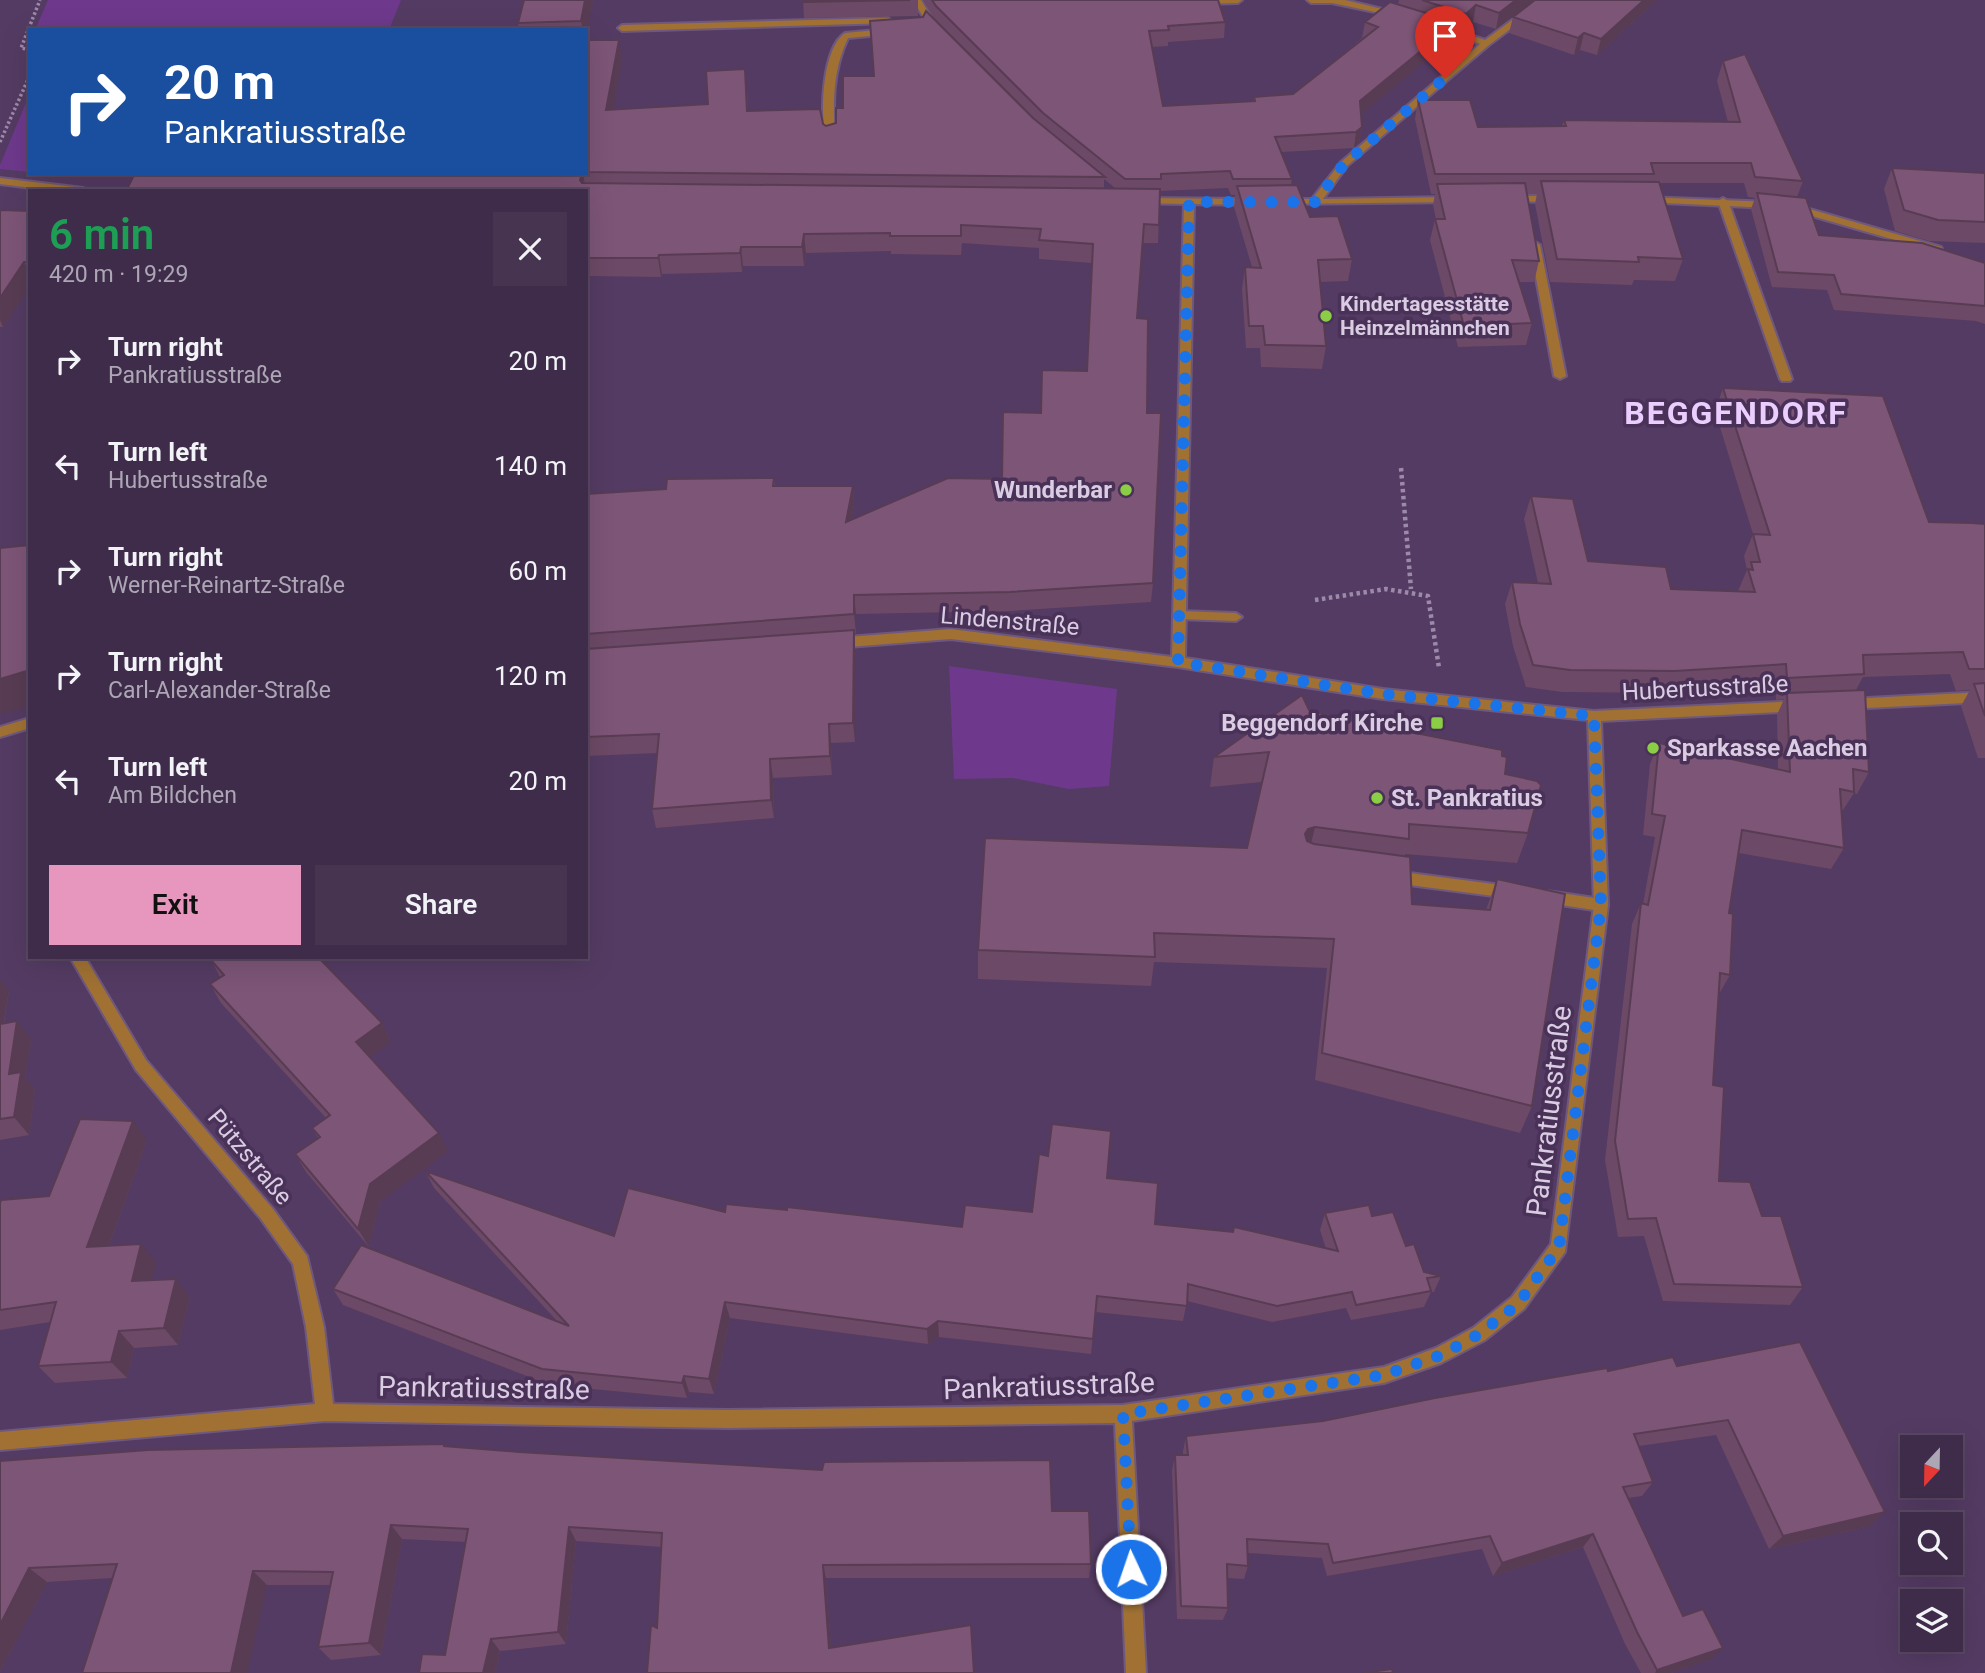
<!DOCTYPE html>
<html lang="en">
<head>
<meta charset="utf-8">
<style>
	:root { --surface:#3f2c4a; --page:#463451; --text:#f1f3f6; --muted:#ada7b5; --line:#584862; --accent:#e797bd }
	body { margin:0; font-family:Roboto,sans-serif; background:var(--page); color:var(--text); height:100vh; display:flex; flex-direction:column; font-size:26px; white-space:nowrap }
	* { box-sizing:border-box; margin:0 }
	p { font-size:23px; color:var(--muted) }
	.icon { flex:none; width:38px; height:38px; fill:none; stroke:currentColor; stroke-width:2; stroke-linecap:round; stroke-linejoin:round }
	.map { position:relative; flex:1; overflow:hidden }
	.side { position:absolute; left:28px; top:189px; width:560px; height:770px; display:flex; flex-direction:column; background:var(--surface); border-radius:0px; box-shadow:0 7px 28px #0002,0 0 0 2px var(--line) }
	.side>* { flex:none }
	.guide { position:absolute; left:28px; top:28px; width:560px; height:147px; border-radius:0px; box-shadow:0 7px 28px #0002,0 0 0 2px var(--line); background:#1a4fa0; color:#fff; overflow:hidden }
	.needle { width:46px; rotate:202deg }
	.controls { position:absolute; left:1900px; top:1435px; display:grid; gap:14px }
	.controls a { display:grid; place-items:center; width:63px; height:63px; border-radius:0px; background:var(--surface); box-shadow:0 7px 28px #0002,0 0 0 2px var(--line); font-size:35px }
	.pin { position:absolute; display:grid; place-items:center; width:60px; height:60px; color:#fff; margin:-72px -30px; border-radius:50% 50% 50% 0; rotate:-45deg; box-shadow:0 0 7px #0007 }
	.pin .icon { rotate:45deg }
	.me { position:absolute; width:77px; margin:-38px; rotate:357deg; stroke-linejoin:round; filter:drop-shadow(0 0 5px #0008) }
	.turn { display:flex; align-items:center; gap:24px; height:147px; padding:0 21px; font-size:32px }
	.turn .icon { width:91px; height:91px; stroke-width:2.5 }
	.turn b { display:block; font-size:49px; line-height:60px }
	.round { display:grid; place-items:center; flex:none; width:74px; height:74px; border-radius:0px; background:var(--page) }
	.overview { display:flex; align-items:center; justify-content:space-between; height:119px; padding:0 21px }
	h1 { font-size:42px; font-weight:600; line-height:52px; color:#1e9e55 }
	.cta { display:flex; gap:14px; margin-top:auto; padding:14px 21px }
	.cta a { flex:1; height:80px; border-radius:0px; background:var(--accent); color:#111; font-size:28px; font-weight:600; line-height:80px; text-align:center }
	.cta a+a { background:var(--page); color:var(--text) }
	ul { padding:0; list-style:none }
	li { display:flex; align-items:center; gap:21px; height:105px; padding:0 21px }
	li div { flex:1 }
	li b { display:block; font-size:26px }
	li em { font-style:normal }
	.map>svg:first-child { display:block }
	.green { fill:#6e398c }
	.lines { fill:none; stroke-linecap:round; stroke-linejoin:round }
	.lane-casing { stroke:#6f587d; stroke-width:4 }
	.street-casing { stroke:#6f587d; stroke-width:4 }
	.path-far1 { stroke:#9d8aa9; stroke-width:3.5; stroke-dasharray:2.5 2.5; stroke-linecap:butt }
	.path { stroke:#9d8aa9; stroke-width:4.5; stroke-dasharray:3.5 3.5; stroke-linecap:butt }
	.lane { fill:#a07133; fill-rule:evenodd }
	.street { fill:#a07133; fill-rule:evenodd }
	.wall { fill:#6c4966; fill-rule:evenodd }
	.shaded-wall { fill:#583c53 }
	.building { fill:#7d5577; stroke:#583c53; stroke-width:2 }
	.route { stroke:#1a73e8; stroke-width:12; stroke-dasharray:0 21.6 }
	.poi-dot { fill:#8bce46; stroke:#493158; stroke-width:2.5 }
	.labels { text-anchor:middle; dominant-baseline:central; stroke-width:7; stroke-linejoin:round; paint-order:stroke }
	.far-poi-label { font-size:21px; font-weight:bold; fill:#dacce3; stroke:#493158; text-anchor:start }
	.poi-label { font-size:24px; font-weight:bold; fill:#dacce3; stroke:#493158; text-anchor:end }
	.street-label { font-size:24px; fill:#dacce3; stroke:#493158 }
	.near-street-label { font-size:28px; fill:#dacce3; stroke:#493158 }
	.district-label { font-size:32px; font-weight:bold; letter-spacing:2px; fill:#ebcefe; stroke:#493158 }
</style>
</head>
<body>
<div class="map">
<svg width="1985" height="1673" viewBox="0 0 1985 1673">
	<rect width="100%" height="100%" fill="#543b63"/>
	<path class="green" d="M48 0H401L389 30H35Z
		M30 93V172L0 169V165Z
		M949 666 1117 689 1109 786 1069 789 1013 778 954 779Z"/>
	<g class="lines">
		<g class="lane-casing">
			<path id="lane" d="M888 18 892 21 891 23 622 31 618 28 622 25Z
				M888 29 892 32 891 34 848 38C832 72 833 104 835 140L827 142C819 118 822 48 845 33Z
				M1723 198 1728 201 1792 379 1790 381H1782L1780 379 1718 201Z
				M1535 242 1540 245 1566 376 1560 379 1554 376 1530 245Z
				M1179 611 1236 613 1242 617 1236 621 1179 619 1173 615Z
				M1394 871 1509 886 1514 888 1516 892 1514 896 1509 898 1394 883 1389 881 1387 877 1389 873Z
				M1547 891 1601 899 1606 901 1608 905 1606 909 1601 911 1547 903 1542 901 1540 897 1542 893Z"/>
		</g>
		<g class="street-casing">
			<path id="street" d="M913 0H921L938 28 937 30H931Z
				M1197 0H1242L1238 3 1201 4Z
				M1307 0H1345L1403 14 1399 17 1332 3H1311Z
				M1539 0H1549L1489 45 1347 166 1323 199 1454 197 1459 200 1458 202 1281 204V200L1285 199H1312L1341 162 1480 44 1435 29V25H1441L1485 40Z
				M0 178 83 188 88 191H56L0 184Z
				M1509 196H1555L1560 199 1555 202 1505 201V197Z
				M1645 197 1772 202 1777 205 1772 208 1641 202 1640 200Z
				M1141 198 1254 199 1259 202 1254 205 1194 204 1185 658 1383 689 1594 711 1800 701 1807 706 1800 711 1601 721 1608 905 1565 1252 1524 1309 1485 1340 1441 1363 1384 1383 1132 1421 1146 1673H1126L1115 1423 728 1428 325 1421 0 1450V1432L315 1404 306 1327 293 1264 261 1219 136 1070 70 957H85L146 1060 273 1209 307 1256 324 1327 333 1404 728 1410 1123 1405 1384 1367 1436 1348 1473 1328 1512 1297 1551 1244 1594 905 1588 720 1383 699 1178 667 951 639 835 648 829 643 835 638 951 629 1172 657 1184 204 1137 203V199Z
				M1792 204 1941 247 1942 249 1937 252 1933 251 1788 209V205Z
				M1985 692V702L1848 709 1841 704 1848 699Z
				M30 718V728L0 737V727Z"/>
		</g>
		<path class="path-far1" d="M30 50 21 48 40 0
			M0 142 30 75"/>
		<path class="path" d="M1401 468 1411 589
			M1315 600 1386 589 1428 596 1439 668"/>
		<use href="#lane" class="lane"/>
		<use href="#street" class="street"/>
	</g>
	<path class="wall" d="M524 0H592L593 3 586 30H519L518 23Z
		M803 0H918V16L804 18Z
		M923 0H1218L1225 22 1224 38 1168 42V46L1152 47 1163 106 1253 101 1254 97 1293 94 1362 38 1365 22 1398 5 1399 0H1535L1496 29 1473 22 1463 30 1455 28 1453 38 1361 114 1362 127 1359 143 1354 148 1281 152 1292 179 1291 185 1310 217 1352 259 1348 281 1320 282 1326 346 1322 369 1261 367 1260 348H1246L1242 289 1245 267H1252L1234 207 1235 195H1231L1228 188 1160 191 1158 243H1143L1137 318 1147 413 1153 583 1151 602 1010 611 856 614V633L854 634 855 649V742L831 743 832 775 773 778 774 818 656 828 652 809 657 753 586 756V494L666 489 774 478 775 486H853L854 505 851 520 1002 479 1041 413 1087 371 1092 263 1039 259V248L962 243 961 255 891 254V251L806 253 804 266H743L742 272 662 274 661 277 586 276V191L135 173H586V40L622 58 613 109 708 104 747 88 748 111 823 124 826 126 836 123 843 108 874 76 870 21H936ZM1104 179 1115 188H1104Z
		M1535 0H1657L1597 55 1580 50 1574 55 1509 33 1513 17Z
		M1723 61 1803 181 1797 197 1819 235 1985 263V324L1976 321 1834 310 1827 290 1772 287 1751 209 1755 198 1748 197 1744 183H1659L1683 259 1675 281 1634 280 1632 285 1550 282 1535 204 1537 194H1527L1539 261 1534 282H1519L1532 323 1526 345 1458 347 1430 240 1435 219H1436L1433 205 1435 194H1431L1415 119 1418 100 1478 127 1562 126 1564 120 1728 122 1717 81Z
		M1892 168 1985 173V243L1929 241 1895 231 1884 189Z
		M0 210 30 211V286L3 327H0Z
		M1723 388 1929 522 1985 524V758H1978L1961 706 1970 690 1956 691 1950 674 1863 677 1856 690 1869 772 1857 794 1854 793 1841 813 1844 848 1831 869 1739 853 1729 913 1730 975 1719 994 1713 1085 1719 1181 1762 1216 1803 1287 1790 1305 1663 1301 1644 1236 1618 1237 1605 1160 1632 924 1641 903 1643 904 1655 837 1643 835 1650 764 1659 743 1778 770 1777 715 1784 699 1776 700V686L1666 693 1562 692 1526 687 1513 646 1505 604 1512 582 1538 583 1524 519 1531 496 1588 561 1671 589 1738 591 1747 570 1744 556 1753 534 1715 411Z
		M1309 710 1502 756 1505 774 1528 833 1517 863 1405 854V856L1412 904 1486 910 1497 879 1532 1106 1520 1133 1315 1080 1327 968 1154 962 1151 986 978 979V950L1247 848 1262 782 1210 787 1214 757Z
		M211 960 382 1023 391 1042 370 1057 448 1151 380 1202 369 1247 306 1172 295 1154 318 1138 312 1128 326 1118 221 1003 210 984 220 977Z
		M0 979 9 991 4 1023 17 1021 31 1039 25 1077 35 1090 29 1135 0 1140Z
		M147 1140 109 1246 156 1262 151 1281 176 1279 190 1297 178 1345 134 1348 127 1378 55 1383 38 1366 50 1322 0 1330V1203L49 1196Z
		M425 1171 614 1236 725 1212 962 1227 1032 1212 1107 1178 1155 1224 1326 1249 1320 1230 1325 1213 1372 1216 1406 1246 1424 1272 1441 1276 1434 1292H1431L1424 1307 1351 1320 1346 1308 1272 1322 1187 1301 1183 1321 1095 1312 1091 1354 939 1337 928 1344 730 1318 714 1394 689 1392 687 1398 550 1385 343 1305 333 1289 557 1321 434 1188Z
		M1677 1366 1870 1526 1769 1549 1716 1435 1639 1446 1653 1482 1642 1496 1628 1498 1683 1616 1710 1660 1671 1673H1641L1625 1644 1583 1547 1493 1576 1482 1549 1327 1576 1322 1558 1248 1553V1566L1244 1579 1227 1578 1228 1608 1223 1620 1177 1619 1172 1470 1175 1455H1183V1451L1186 1436 1323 1421 1608 1371Z
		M444 1444 446 1447 1052 1511 1091 1564 1089 1578H826L831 1648 974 1673 657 1628 662 1547 576 1541 566 1644 500 1651 495 1673H419L445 1655 466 1542 402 1539 381 1655 331 1660 318 1647 330 1585H267L112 1578 47 1582 0 1672V1461Z"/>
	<path class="shaded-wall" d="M585 0H592L593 3 586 35V30H583L581 21Z
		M1516 0H1535L1496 29 1499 13Z
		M1644 0H1657L1597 55 1601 39Z
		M1476 5 1473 22 1463 30 1466 14Z
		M1456 22 1453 38 1358 117 1360 101Z
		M1584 33 1580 50 1574 55 1578 38Z
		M619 40 622 58 610 128 606 110Z
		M1362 127 1359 143 1354 148 1356 132Z
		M582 173H583L586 191 580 180Z
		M804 234 806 253 804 266 802 247Z
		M741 247 743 266 742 272 740 253Z
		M659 255 662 274 661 277 658 258Z
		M24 262 30 273V286L3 327 0 320V298Z
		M853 486 854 505 848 541 846 522Z
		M854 595 856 614V633L854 614Z
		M854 630 855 649V742L853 723Z
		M30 670V706L0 714V679Z
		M829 724 831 743 832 775 830 756Z
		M770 759 773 778 774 818 771 800Z
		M1315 827 1308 856 1305 834 1308 829Z
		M0 979 9 991 0 1044Z
		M17 1021 31 1039 25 1077 35 1090 29 1135 14 1117 9 1074Z
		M382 1023 391 1042 365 1061 356 1042Z
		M133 1121 147 1140 102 1265 87 1247Z
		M439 1133 448 1151 380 1202 369 1247 358 1229 370 1184Z
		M141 1244 156 1262 147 1299 132 1281Z
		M176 1279 190 1297 178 1345 164 1328Z
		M725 1302 730 1318 714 1394 709 1379Z
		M938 1321 939 1337 928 1344 927 1329Z
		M119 1331 134 1348 127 1378 111 1362Z
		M684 1376 689 1392 687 1398 682 1383Z
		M1885 1512 1870 1526 1769 1549 1783 1536Z
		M391 1525 402 1539 381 1655 369 1643Z
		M569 1527 576 1541 566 1644 558 1632Z
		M1593 1534 1583 1547 1493 1576 1502 1563Z
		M823 1565 826 1578 832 1660 829 1648Z
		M29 1568 47 1582 0 1672V1625Z
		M253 1571 267 1585 247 1673H231Z
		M491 1639 500 1651 495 1673H483Z
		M1723 1648 1710 1660 1671 1673H1655L1657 1670Z"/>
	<path class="building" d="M524 0H585L581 21 518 23Z
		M803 0H910L803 2Z
		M932 0H1218L1225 22 1168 26 1169 30 1149 31 1163 106 1255 101 1254 97 1293 94 1378 27 1365 22 1390 2 1456 22 1360 101 1362 127 1356 132 1275 137 1292 179H1233L1230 171 1161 174V179H1125L1043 113 936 6Z
		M1422 0H1516L1499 13 1476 5 1466 14Z
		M1535 0H1644L1601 39 1584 33 1578 38 1513 17Z
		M926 11 1033 118 1105 177 586 172V40H619L606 110 708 104 706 71 745 69 747 111 820 109 823 124 826 126 836 123V108H843V76H874L870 21 923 17Z
		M1745 54 1803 181 1755 177 1751 163H1651L1654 174H1435L1418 100H1470L1478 127 1566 126 1564 120 1740 122 1723 61Z
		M1892 168 1985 173V222L1938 220 1904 210Z
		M135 173H582L580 180 582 183 1160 189 1159 225 1144 224 1137 318 1148 319 1147 413H1161L1153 583 1010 592 854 595V614L586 634V494L666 489 667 479 774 478 773 486H853L846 522 948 478 1002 479 1003 412 1041 413 1042 370 1087 371 1093 244 1039 240 1041 229 961 225V236H890V233L804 234 802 247H741L740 253 659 255 658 258H586V191H126Z
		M1541 181 1659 182 1683 259 1638 257 1639 262 1557 259Z
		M1525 183 1539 261 1512 260 1532 323 1464 326 1435 219H1445L1437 184Z
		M1297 185 1310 217 1338 216 1352 259 1318 260 1326 346 1265 345 1263 326H1249L1245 267 1261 268 1237 186Z
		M1757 193 1806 198 1819 235 1922 243 1985 263V306L1841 294 1834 275 1778 272Z
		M0 210 30 211V262H24L0 298Z
		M1723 388 1883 396 1929 522 1972 523 1985 524V669H1969L1963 652 1863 655 1864 674 1787 678 1786 664 1675 671 1570 670 1533 665 1520 624 1512 582 1551 584 1531 496 1573 499 1588 561 1666 567 1671 589 1755 592 1748 569 1753 570 1751 562H1760L1753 534 1770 535Z
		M30 545V670L0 679V548Z
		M854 630 853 723 829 724 830 756 770 759 771 800 652 809 659 734 586 737V649Z
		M1985 683V716L1974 684Z
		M1865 690 1869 772 1853 769 1854 792 1840 789 1844 848 1742 830 1729 913 1733 914 1730 975 1720 973 1713 1085 1724 1087 1719 1181 1750 1182 1762 1216H1781L1803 1287 1674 1284 1656 1218 1628 1219 1615 1141 1641 903 1648 905 1665 816 1652 814 1659 743 1790 772 1787 693Z
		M1302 695 1309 710 1329 716 1502 750V756L1507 757 1505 774 1537 781 1541 785 1528 833 1409 824V839L1315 827 1308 829 1305 834 1307 841 1314 844 1410 857 1412 904 1490 910 1497 879 1565 894 1532 1106 1322 1053 1334 939 1154 933 1155 957 978 950 985 838 1247 848 1269 752 1214 757Z
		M215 957H318L382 1023 356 1042 439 1133 370 1184 358 1229 295 1154 320 1137 312 1128 330 1115 210 984 224 975 211 960Z
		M17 1021 9 1074 21 1072 14 1117 0 1119V1024Z
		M80 1119 133 1121 87 1247 141 1244 132 1281 176 1279 164 1328 119 1331 111 1362 38 1366 56 1302 0 1310V1203L1 1200 49 1196Z
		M1052 1124 1111 1131 1107 1178 1158 1183 1155 1224 1233 1232 1234 1227 1338 1251 1325 1213 1369 1205 1372 1216 1393 1212 1406 1246 1414 1244 1424 1272 1441 1276 1427 1278 1431 1291 1356 1305 1352 1292 1277 1306 1188 1284 1187 1306 1097 1296 1093 1339 938 1321 927 1329 725 1302 709 1379 684 1376 682 1383 542 1369 333 1289 361 1245 569 1326 425 1171 614 1236 628 1188 725 1212 726 1204 787 1210V1207L962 1227 965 1205 1032 1212 1039 1154 1048 1156Z
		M1800 1342 1885 1512 1783 1536 1728 1420 1634 1434 1653 1482 1623 1487 1683 1616 1703 1609 1723 1648 1657 1670 1637 1632 1593 1534 1502 1563 1490 1536 1333 1563 1328 1544 1247 1539 1248 1566 1227 1564 1228 1608 1181 1606 1175 1455H1188L1186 1436 1323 1421 1435 1398 1607 1368 1608 1371 1673 1357 1677 1366Z
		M444 1444V1446L519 1452 822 1470 824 1462 1050 1460 1052 1511H1089L1091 1564 823 1565 829 1648 971 1625 974 1673H647L651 1625 657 1628 662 1533 569 1527 558 1632 491 1639 483 1673H419L422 1654 445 1655 468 1529 391 1525 369 1643 318 1647 333 1572 253 1571 231 1673H82L117 1564 29 1568 0 1625V1461L148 1450Z
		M1392 1669 1393 1673H1363Z"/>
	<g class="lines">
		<path class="route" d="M1131 1569 1123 1414 1384 1375 1441 1355 1479 1334 1518 1304 1559 1247 1601 905 1594 716 1383 694 1178 662 1189 202H1315L1344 164 1445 78"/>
	</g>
	<g class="poi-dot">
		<circle cx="1326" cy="316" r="7"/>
		<circle cx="1126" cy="490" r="7"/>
		<rect x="1430" y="716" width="14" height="14" rx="3.5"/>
		<circle cx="1653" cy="748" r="7"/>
		<circle cx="1377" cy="798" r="7"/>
	</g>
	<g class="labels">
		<g class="far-poi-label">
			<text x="1340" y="304">Kindertagesstätte<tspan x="1340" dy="24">Heinzelmännchen</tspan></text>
		</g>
		<g class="poi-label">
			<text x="1112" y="490">Wunderbar</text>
			<text x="1423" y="723">Beggendorf Kirche</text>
			<text x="1667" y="748" text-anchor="start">Sparkasse Aachen</text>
			<text x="1391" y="798" text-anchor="start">St. Pankratius</text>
		</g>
		<g class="street-label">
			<text transform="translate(1010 621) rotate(5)">Lindenstraße</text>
			<text transform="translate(1705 688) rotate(-3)">Hubertusstraße</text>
			<text transform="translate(250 1157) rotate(50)">Pützstraße</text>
		</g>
		<g class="near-street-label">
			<text transform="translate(1549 1111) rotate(-83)">Pankratiusstraße</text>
			<text transform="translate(1049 1386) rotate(-2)">Pankratiusstraße</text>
			<text transform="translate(484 1388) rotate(1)">Pankratiusstraße</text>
		</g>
		<g class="district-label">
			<text x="1736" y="413">BEGGENDORF</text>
		</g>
	</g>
</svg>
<div class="controls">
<a><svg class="needle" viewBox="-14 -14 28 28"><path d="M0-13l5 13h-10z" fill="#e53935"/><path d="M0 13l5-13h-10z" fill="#ada7b5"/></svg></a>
<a><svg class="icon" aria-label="search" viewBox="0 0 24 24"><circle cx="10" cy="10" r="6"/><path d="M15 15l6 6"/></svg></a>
<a><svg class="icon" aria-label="layers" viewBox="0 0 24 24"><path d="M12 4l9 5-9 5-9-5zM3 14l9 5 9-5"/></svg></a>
</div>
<div class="pin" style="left:1445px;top:78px;background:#d93025"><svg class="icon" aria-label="arrive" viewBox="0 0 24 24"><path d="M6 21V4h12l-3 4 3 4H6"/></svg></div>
<svg class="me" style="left:1131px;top:1569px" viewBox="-20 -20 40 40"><circle r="17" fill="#1a73e8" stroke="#fff" stroke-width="3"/><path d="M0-11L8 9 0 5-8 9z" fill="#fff"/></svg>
<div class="guide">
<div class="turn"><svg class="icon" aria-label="right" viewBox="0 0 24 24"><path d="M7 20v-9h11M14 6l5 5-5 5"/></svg><div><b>20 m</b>Pankratiusstraße</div></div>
</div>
<section class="side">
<div class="overview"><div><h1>6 min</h1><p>420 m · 19:29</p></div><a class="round"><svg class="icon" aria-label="close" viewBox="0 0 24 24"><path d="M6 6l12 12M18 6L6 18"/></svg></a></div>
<ul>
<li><svg class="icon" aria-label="right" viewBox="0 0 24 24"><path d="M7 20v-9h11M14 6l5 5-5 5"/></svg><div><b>Turn right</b><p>Pankratiusstraße</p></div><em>20 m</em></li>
<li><svg class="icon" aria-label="left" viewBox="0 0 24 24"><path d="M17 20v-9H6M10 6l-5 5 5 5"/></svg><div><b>Turn left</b><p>Hubertusstraße</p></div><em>140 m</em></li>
<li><svg class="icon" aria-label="right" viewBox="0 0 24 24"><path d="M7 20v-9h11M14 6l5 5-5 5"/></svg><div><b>Turn right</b><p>Werner-Reinartz-Straße</p></div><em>60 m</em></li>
<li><svg class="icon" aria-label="right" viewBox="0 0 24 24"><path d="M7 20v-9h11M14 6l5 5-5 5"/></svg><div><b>Turn right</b><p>Carl-Alexander-Straße</p></div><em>120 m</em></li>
<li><svg class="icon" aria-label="left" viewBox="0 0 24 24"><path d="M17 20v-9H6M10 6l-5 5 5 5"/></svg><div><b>Turn left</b><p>Am Bildchen</p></div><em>20 m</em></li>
</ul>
<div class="cta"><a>Exit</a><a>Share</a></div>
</section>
</div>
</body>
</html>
